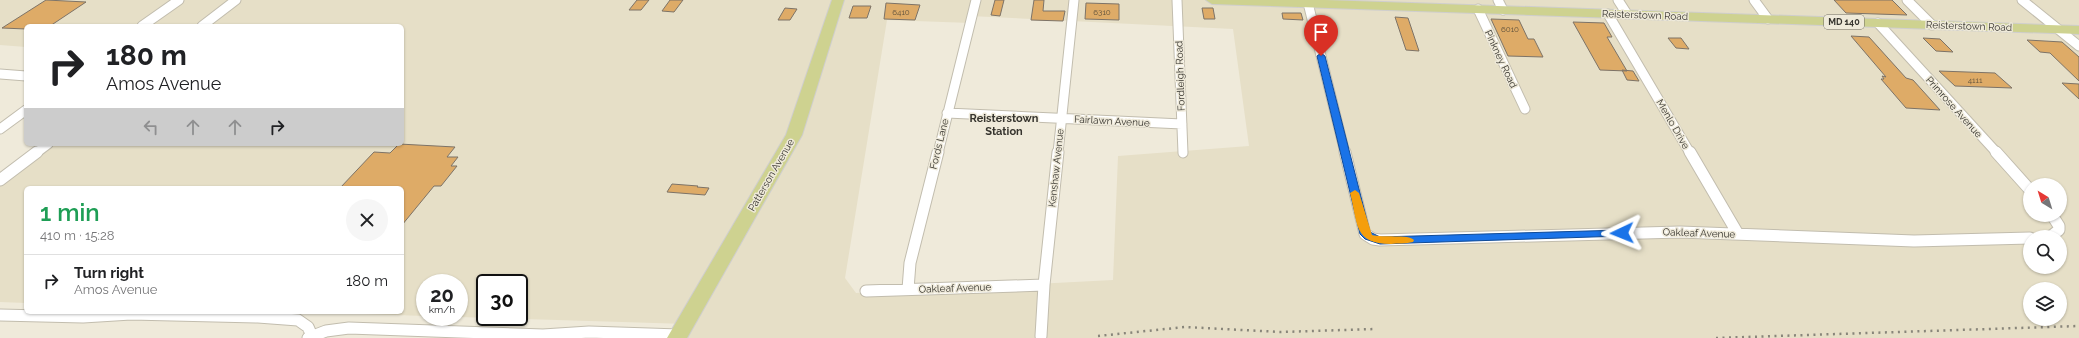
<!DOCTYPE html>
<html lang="en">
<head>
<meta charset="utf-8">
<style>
	:root { --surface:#fff; --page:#f6f6f6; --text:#202124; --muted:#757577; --line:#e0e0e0 }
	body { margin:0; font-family:Raleway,sans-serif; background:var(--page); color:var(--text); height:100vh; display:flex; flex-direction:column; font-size:15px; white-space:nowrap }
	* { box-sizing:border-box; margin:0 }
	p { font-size:13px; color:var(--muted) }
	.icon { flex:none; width:22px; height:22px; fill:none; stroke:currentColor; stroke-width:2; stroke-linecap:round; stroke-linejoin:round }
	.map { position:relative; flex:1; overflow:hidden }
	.drawer { position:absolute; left:24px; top:186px; width:380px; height:128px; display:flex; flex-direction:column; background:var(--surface); border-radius:6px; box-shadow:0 1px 3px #0004 }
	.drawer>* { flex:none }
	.guide { position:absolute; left:24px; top:24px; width:380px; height:122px; border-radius:6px; box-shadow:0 1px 3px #0004; background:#fff; color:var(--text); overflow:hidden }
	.needle { width:26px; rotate:322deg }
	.buttons { position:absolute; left:2023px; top:178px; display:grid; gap:8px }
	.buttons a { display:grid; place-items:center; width:44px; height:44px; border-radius:50%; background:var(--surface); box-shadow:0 1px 3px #0004; font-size:20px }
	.speed { position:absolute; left:416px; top:274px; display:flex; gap:8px; font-size:20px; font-weight:700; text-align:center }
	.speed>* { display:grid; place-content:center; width:52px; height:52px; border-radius:50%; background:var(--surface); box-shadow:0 1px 3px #0004; line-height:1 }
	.speed small { font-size:10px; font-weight:400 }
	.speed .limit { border:2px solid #111; border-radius:6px; background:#fff; color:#111 }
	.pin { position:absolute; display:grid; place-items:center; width:34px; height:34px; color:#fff; margin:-41px -17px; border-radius:50% 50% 50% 0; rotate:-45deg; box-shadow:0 0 4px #0007 }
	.pin .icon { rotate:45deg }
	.me { position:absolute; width:44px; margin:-22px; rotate:268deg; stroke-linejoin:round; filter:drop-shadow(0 0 3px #0008) }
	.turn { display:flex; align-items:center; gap:14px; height:84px; padding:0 16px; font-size:18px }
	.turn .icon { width:52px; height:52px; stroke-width:2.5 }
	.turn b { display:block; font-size:28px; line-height:34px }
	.lanes { display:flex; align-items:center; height:38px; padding:0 16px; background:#0003; justify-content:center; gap:20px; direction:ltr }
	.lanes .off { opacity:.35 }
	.round { display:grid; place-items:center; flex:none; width:42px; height:42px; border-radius:21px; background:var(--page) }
	.head { display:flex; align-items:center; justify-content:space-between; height:68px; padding:0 16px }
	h1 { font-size:24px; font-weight:600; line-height:30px; color:#1e9e55 }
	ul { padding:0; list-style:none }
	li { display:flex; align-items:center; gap:12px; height:52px; padding:0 16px; border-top:1px solid var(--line) }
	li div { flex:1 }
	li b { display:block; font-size:15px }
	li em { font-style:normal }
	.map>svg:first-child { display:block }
	.built { fill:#e6dfc7; fill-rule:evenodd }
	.building { fill:#deab67; stroke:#7d7367 }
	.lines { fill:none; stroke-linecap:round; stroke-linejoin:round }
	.street-far1-casing { stroke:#c2bdae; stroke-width:11 }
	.street-casing { stroke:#c2bdae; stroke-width:13 }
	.primary-casing { stroke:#cfcecd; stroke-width:2 }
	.street-far1 { stroke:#fff; stroke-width:9 }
	.street { stroke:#fff; stroke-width:11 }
	.primary { fill:#ced290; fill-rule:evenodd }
	.rail { stroke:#88857a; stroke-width:2.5; stroke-dasharray:2 4.5; stroke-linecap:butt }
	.route { fill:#1a73e8; stroke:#114b97 }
	.slow { fill:#f59e0b }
	.labels { text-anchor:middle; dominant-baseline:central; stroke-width:3; stroke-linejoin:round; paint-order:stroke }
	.number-label { font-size:8px; fill:#60523c }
	.shield { fill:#efeada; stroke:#6e6b62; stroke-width:1 }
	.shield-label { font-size:9px; font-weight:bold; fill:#36342e }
	.street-label { font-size:10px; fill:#36342e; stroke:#efeada }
	.neighbourhood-label { font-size:11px; font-weight:bold; fill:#36342e; stroke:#efeada }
</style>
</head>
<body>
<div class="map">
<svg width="2079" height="338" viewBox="0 0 2079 338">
	<rect width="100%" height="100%" fill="#efeada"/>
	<path class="built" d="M0 0H2079V338H679L687 324 459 317V283H425V316L303 312H402V188H26V303L0 302V186L54 144H402V26H26V47L0 45ZM970 16 1233 29 1249 146 1118 156 1113 280 856 293 845 278 887 20 971 23ZM2030 185H2060V215H2030ZM2030 237H2060V267H2030ZM485 283H519V317H485ZM2030 289H2060V319H2030Z"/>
	<path class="building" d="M46 0 86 2 50 26H26V29L2 28Z
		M637 0H649L641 10H629Z
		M670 0H683L674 12 662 11Z
		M995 0H1004L1000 16 991 15Z
		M1034 0H1044L1043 11H1065L1063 21 1031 20Z
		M1834 0H1892L1907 15 1846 13Z
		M886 3 920 5 915 20 884 19Z
		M1086 3 1119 4V20L1085 19Z
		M853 6H871L867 18H849Z
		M785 8 797 9 790 20H778Z
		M1202 8H1213L1215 19H1204Z
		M1282 13H1301L1303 20 1283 19Z
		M1395 17 1408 18 1419 51 1406 50Z
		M1491 19 1519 20 1528 39H1534L1543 57 1508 56Z
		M1573 22 1604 23 1612 37H1607L1627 71 1600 70Z
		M1851 36 1869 37 1906 78 1913 80 1940 110 1906 108 1881 79H1884L1882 76 1886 77Z
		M1668 38H1681L1689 49 1676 48Z
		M1923 38 1940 39 1953 52 1936 51Z
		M2027 40 2062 42 2079 57V81L2050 53 2040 52Z
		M1622 70 1633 71 1639 81 1627 80Z
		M1939 71 1995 73 2012 88 1955 86Z
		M2062 83 2079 84V99Z
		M399 144 455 147 447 157H458L451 166H457L441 186H434L402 225V188H340L374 152 390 153Z
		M672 184 698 186 697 187 709 188 705 195 667 192Z"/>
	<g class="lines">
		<g class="street-far1-casing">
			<path id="street-far1" d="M1177 0 1183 153
				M1498 0 1503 10
				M1618 0 1627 14
				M1754 0 1768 19
				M1907 0 1932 25
				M2022 0 2079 46
				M1308 3 1345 153
				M1478 9 1525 109
				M1608 14 1690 153
				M1878 23 1997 153
				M142 26 179 0
				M202 26 236 0
				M0 74 26 76
				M947 113 1182 124
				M0 129 26 110
				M36 153 48 144
				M938 153 976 0
				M1058 153 1074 0"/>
		</g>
		<g class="street-casing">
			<path id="street" d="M1345 152 1365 234 1373 239 1380 240 1680 232 1914 241 2030 238
				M1690 152 1738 234
				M1996 152 2030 190
				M0 180 37 152
				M2050 237 2059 230V226L2052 215
				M908 289 910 263 938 152
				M866 291 1044 285
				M0 315 83 317 131 314 258 317 298 320 308 327 312 336
				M1041 336 1044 285 1058 152
				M308 338 326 331 349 328 543 335 589 332 679 335"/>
		</g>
		<g class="primary-casing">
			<path id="primary" d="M832 0H844L802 135 687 338H667L786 135Z
				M1206 0H1325L2079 26V34L1212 4Z"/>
		</g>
		<use href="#street-far1" class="street-far1"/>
		<use href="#street" class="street"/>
		<use href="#primary" class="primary"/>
		<path class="rail" d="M1098 336 1185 327 1281 332 1375 329
			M1716 338 2079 326"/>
	</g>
	<path class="route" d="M1321 53 1325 56 1370 232 1380 237 1622 230 1627 233 1622 236 1380 244 1365 239 1360 234 1317 56Z"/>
	<path class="slow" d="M1355 190 1359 193 1372 235C1382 238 1409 234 1414 240L1413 242C1406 244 1398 243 1391 244 1353 244 1358 223 1350 193Z"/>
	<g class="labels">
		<g class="number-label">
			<text x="901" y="12">6410</text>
			<text x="1102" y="12">6310</text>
			<text x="1510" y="29">6010</text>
			<text x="1975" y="80">4111</text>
		</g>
		<rect class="shield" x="1824" y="15" width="40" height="14" rx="3"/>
		<g class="shield-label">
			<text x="1844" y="22">MD 140</text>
		</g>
		<g class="street-label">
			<text transform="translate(1645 15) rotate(2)">Reisterstown Road</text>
			<text transform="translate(1969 26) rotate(2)">Reisterstown Road</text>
			<text transform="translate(1501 59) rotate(65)">Pinkney Road</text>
			<text transform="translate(1180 76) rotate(-92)">Fordleigh Road</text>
			<text transform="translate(1954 107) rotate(48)">Primrose Avenue</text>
			<text transform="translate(1112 121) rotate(3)">Fairlawn Avenue</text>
			<text transform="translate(1673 124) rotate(60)">Menlo Drive</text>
			<text transform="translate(939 144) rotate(-76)">Fords Lane</text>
			<text transform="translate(1056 168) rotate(-84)">Kenshaw Avenue</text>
			<text transform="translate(771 175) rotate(-60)">Patterson Avenue</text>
			<text transform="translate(1699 233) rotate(2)">Oakleaf Avenue</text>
			<text transform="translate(955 288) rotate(-2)">Oakleaf Avenue</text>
		</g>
		<g class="neighbourhood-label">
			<text x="1004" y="118">Reisterstown<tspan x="1004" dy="13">Station</tspan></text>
		</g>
	</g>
</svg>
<div class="buttons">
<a><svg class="needle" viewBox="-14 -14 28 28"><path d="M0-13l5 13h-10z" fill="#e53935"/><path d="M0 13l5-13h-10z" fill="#757577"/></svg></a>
<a><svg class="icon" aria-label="search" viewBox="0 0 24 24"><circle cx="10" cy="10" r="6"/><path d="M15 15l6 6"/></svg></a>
<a><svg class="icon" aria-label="layers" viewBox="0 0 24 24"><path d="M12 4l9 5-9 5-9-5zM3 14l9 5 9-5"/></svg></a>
</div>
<div class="speed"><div>20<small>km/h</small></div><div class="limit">30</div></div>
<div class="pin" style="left:1321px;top:56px;background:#d93025"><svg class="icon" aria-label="arrive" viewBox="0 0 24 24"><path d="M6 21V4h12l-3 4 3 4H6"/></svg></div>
<svg class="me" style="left:1622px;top:233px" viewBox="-20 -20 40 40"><path d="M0-17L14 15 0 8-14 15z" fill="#1a73e8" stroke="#fff" stroke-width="4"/></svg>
<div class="guide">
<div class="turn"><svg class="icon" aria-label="right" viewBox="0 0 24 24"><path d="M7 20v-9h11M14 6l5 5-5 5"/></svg><div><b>180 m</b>Amos Avenue</div></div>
<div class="lanes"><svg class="icon off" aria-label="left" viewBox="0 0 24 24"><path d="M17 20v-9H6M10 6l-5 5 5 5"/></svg><svg class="icon off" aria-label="ahead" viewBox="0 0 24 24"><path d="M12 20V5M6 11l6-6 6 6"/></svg><svg class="icon off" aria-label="ahead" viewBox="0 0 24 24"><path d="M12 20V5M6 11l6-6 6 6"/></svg><svg class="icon" aria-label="right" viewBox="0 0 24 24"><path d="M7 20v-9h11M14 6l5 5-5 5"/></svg></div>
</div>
<section class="drawer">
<div class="head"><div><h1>1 min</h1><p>410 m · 15:28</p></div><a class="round"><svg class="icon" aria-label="close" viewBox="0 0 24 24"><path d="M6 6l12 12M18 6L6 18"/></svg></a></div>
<ul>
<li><svg class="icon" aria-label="right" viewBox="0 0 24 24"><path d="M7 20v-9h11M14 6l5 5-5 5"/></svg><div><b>Turn right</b><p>Amos Avenue</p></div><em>180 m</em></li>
</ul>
</section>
</div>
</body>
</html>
